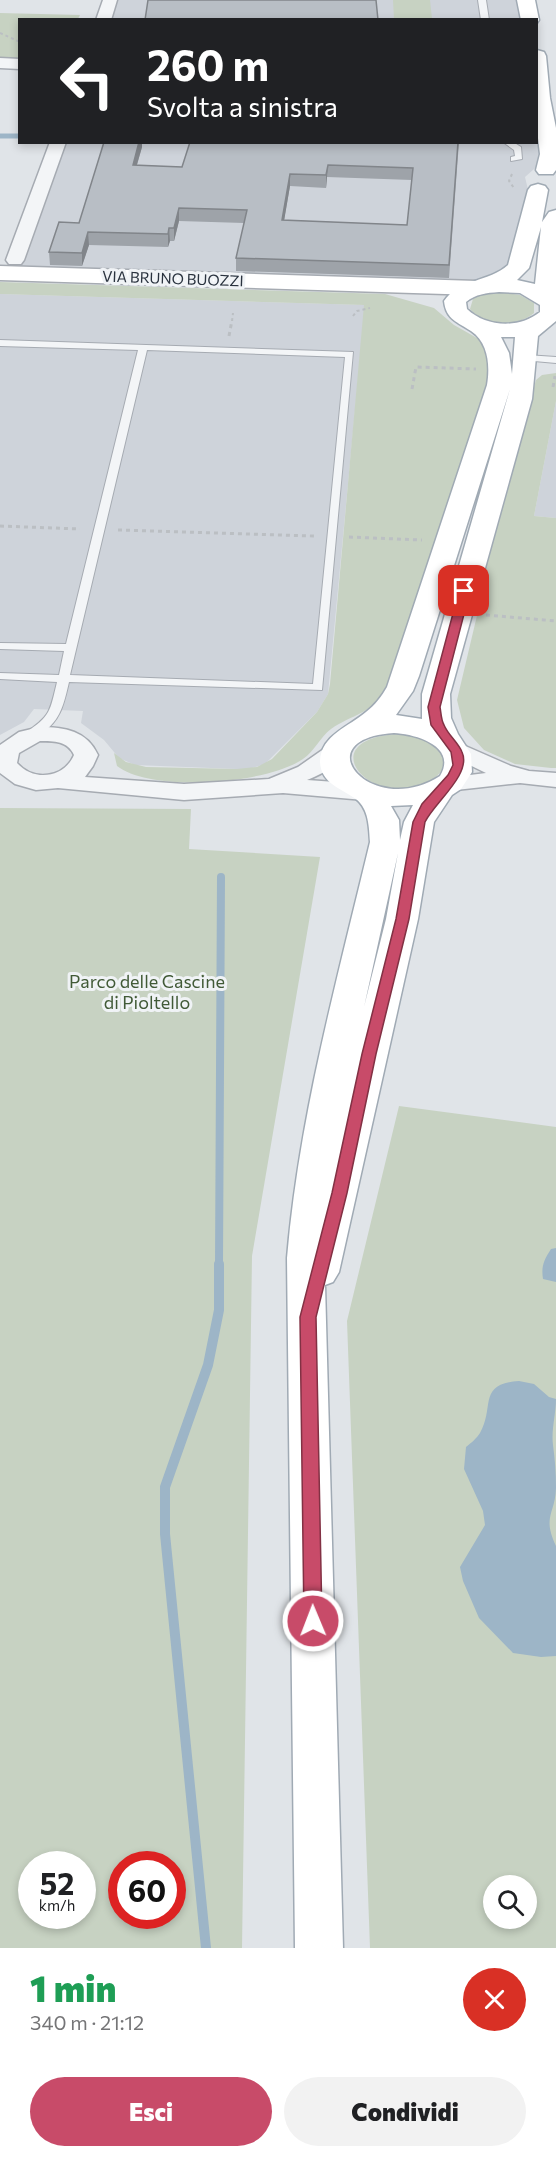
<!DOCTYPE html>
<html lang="it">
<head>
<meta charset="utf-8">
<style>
	:root { --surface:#fff; --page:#f2f2f2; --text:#202124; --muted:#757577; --accent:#c84b69 }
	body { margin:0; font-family:Commissioner,sans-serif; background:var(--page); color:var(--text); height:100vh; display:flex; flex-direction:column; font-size:22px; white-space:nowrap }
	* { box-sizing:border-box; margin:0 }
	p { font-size:20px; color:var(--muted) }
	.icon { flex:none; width:33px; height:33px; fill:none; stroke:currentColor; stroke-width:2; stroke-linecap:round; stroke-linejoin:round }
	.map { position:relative; height:1948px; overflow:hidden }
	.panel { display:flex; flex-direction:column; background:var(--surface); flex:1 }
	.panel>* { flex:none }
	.banner { position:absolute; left:18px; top:18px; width:520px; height:126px; border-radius:0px; box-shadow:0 3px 9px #0003; background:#202124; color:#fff; overflow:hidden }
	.tools { position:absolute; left:483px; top:1875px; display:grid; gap:12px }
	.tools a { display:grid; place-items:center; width:54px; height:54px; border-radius:50%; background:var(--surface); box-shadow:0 3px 9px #0003; font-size:30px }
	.speed { position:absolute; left:18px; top:1851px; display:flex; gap:12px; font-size:30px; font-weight:700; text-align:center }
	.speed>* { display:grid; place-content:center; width:78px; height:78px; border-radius:50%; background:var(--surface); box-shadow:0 3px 9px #0003; line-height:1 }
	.speed small { font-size:15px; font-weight:400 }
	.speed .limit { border:9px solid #d22; background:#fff; color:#111 }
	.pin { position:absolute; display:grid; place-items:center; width:51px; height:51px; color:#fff; margin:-26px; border-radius:12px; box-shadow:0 3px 9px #0006 }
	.me { position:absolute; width:66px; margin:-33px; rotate:359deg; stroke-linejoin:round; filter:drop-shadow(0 0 4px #0008) }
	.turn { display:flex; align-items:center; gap:21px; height:126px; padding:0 30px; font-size:27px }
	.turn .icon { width:78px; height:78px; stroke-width:2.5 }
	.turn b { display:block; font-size:42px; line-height:51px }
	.round { display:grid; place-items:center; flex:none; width:63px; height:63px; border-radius:32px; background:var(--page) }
	.summary { display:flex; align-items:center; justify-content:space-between; height:102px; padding:0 30px }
	h1 { font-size:36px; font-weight:800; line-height:45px; color:#1e9e55 }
	.primary-button { display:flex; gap:12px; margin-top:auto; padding:12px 30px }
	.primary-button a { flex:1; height:69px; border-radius:36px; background:var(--accent); color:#fff; font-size:24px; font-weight:800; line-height:69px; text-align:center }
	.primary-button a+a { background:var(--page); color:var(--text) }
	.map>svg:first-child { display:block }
	.built { fill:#ced3da }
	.green { fill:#c7d2c2; fill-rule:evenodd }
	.water { fill:#9db5c7 }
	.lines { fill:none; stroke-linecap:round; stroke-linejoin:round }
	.stream-far2 { stroke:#9db5c7; stroke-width:5 }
	.stream-far1 { stroke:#9db5c7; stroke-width:8 }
	.stream { stroke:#9db5c7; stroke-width:10 }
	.lane-casing { stroke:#a6abb2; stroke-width:2 }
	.street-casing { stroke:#a6abb2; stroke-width:3 }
	.secondary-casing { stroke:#a6abb2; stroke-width:3 }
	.primary-casing { stroke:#a0aab4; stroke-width:3 }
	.path-far1 { stroke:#bbbfc3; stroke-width:2; stroke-dasharray:3 3; stroke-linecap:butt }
	.path { stroke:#bbbfc3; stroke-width:3; stroke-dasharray:4 4; stroke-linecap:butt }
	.lane { fill:#f3f5f7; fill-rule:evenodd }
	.street { fill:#f3f5f7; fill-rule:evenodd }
	.secondary { fill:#fff; fill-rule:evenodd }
	.primary { fill:#fff; fill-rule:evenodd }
	.wall { fill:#9ea3a9; fill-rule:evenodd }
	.shaded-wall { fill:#81858a }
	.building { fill:#b8bec5; stroke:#81858a; stroke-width:1.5; fill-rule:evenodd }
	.route { fill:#c84b69; stroke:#823144; stroke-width:1.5 }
	.labels { text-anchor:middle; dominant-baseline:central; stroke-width:6; stroke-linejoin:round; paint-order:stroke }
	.far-street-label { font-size:15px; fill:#2a333f; stroke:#f0f3f6 }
	.park-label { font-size:18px; fill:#415a37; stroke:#f0f3f6 }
</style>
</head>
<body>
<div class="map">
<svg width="556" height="1948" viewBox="0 0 556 1948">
	<rect width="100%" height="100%" fill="#e0e4e8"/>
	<path class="built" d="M113 0H517L520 19 106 20Z
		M537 104 542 162 525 177 529 194 515 258 500 273 470 284 18 272 63 143 537 142Z
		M0 294 365 305 328 694 317 712 265 764 249 769H237L135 765 119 758 104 740 81 723 83 711 34 709 24 722 0 735Z
		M556 401V518L534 516Z"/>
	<path class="green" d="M393 0H430L432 19H394Z
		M0 13 80 15 78 19 20 20 19 59 0 58Z
		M0 282 385 294 434 308 454 325 477 338 484 345 492 372 387 690C369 715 353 714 331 729 320 737 315 751 303 759 267 784 152 793 117 766L114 753 126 762 146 767 237 769 257 767 272 759 317 712 328 694 330 684 364 305 0 294Z
		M499 292 520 295 534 303V313C518 327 484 327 470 309L473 299 479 295Z
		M556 373V401L534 516 556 518V768H551L515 764 484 750 464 728 457 700 479 607 483 563 536 380 542 375Z
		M397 734C413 735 445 741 444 763 443 773 434 779 426 783 371 810 310 740 397 734Z
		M0 808 191 809 189 849 320 857 252 1256 242 1948H0ZM32 1864H82V1916H32ZM122 1864H172V1916H122Z
		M399 1106 556 1127V1948H370L347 1321ZM494 1886H526V1918H494Z"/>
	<path class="water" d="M556 1248V1282L543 1279C541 1266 544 1260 551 1249Z
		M519 1381 534 1384 549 1397 556 1399C556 1414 551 1430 553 1445 555 1460 556 1473 556 1488 555 1515 542 1516 556 1546V1656L541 1657 513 1653 479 1618 463 1581 460 1567 485 1525 483 1511 464 1469 466 1447C471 1443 477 1438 480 1433 495 1407 477 1384 519 1381Z"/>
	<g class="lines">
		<path class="stream-far2" d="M0 136H20"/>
		<path class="stream-far1" d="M219 1265 221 877"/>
		<path class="stream" d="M206 1948 165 1534V1487L208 1365 219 1310V1264"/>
		<g class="lane-casing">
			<path id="lane" d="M478 0H486L489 20H481Z
				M503 142H513L521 147 522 159 511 161V157L515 156 514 150Z
				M0 340 353 352 322 690 69 682C64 703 61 720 42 733 36 737 32 740 25 739L23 736 25 733C51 716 50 711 57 682L0 679V673L59 675 64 651 0 649V643L66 644 138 350 0 346ZM147 350 345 357 313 684 70 675Z
				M526 355 556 357V363L523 360V356Z"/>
		</g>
		<g class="street-casing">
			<path id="street" d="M103 0H117L111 20H96Z
				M0 58 20 59V69L0 68Z
				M50 142H66L24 260 21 264H9L6 260Z
				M40 727C65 727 87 731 98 755L93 766 85 777 184 784 269 779 298 767 328 746 337 744 346 746 349 751C341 763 321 775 307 780L364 784 373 787 376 792 373 797 364 800 283 793 184 800 58 788 36 790 15 784 0 773V745L19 732ZM40 741C54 741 68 741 74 755 64 778 34 782 17 763L19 753Z
				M454 741 511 766 529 771 556 773V787L520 783 447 791 438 789 435 784 438 779 486 773 445 753 442 748 445 743Z"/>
		</g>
		<g class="secondary-casing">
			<path id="secondary" d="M0 266 477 281 485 283 488 288 485 293 477 295 0 280Z"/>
		</g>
		<g class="primary-casing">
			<path id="primary" d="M517 0H535L539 20 537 23V20H521Z
				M537 50 544 52 546 56 550 98 556 128V170L553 174H539L536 170 540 154 537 130Z
				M538 184 545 186 548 190 542 222 549 212 556 210V321L538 336 532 399 450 694 451 718 458 734 471 754 472 772 461 789 452 795 434 822 418 919 339 1272 333 1282 325 1285 343 1948H295L287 1258C299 1117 337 980 370 842 369 828 369 809 356 799 342 789 320 783 320 761 321 735 350 726 366 712 375 705 382 696 387 687L487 385C490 367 489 343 471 331 458 322 446 320 444 301 459 279 489 282 508 265L528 190 531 186ZM541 227 535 284 517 280 529 268ZM499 292 520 293 540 305V312C519 329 486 327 467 309L466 302C476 294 486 293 499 292ZM501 337H515L512 374 509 353ZM510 389 422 694V719L396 715 413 691 419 676ZM394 733C415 734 458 746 440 776 372 820 302 739 394 733ZM413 805 404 822 400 840 399 820 391 806ZM398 853 386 919 364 1007Z"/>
		</g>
		<path class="path-far1" d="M0 33 20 42
			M512 174 509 181 514 188
			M353 316 357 311 370 308
			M232 321 233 313"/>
		<path class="path" d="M229 336 232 320
			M553 387 555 376
			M412 389 416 367 476 369
			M0 526 80 529
			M118 530 314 536
			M349 537 422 540
			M486 615 556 621"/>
		<use href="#lane" class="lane"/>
		<use href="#street" class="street"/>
		<use href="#secondary" class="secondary"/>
		<use href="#primary" class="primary"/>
	</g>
	<path class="wall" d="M104 142H142V147L137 165 182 167 459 142 449 278 236 271V258L244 223 179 221 174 241H170L168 247 89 245 82 266 50 265 49 252 79 223ZM327 177 412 180 407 225 284 220 290 186 326 188Z"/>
	<path class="shaded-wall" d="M139 142H142V147L133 178V165Z
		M328 165 327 177 326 188V175Z
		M290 174V186L282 233V220Z
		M179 208V221L174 241V228Z
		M169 228 170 241 168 247V234Z
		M88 232 89 245 82 266V253Z"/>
	<path class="building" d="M148 0H376L378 20H145Z
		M104 142H139L133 165 182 167 190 142H458L449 265 236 258 247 210 179 208 174 228H169L168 234 88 232 82 253 49 252 59 222 79 223ZM328 165 413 168 407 225 282 220 290 174 326 175Z"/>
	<path class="route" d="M464 588 470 591 440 707C441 712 441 720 444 725 448 735 458 742 462 752 472 774 435 802 425 822L409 919 376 1054 347 1193 316 1317 322 1621 319 1627 313 1629 307 1627 304 1621 300 1317 332 1193 362 1054 396 919 413 822 422 804 448 775 453 765 451 752 431 725 428 707 459 591Z"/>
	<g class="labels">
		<g class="far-street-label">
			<text transform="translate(173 278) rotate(2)">VIA BRUNO BUOZZI</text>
		</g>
		<g class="park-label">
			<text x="147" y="981">Parco delle Cascine<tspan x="147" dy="21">di Pioltello</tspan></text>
		</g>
	</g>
</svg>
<div class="tools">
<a><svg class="icon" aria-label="search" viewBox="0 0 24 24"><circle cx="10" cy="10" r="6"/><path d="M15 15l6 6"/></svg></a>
</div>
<div class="speed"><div>52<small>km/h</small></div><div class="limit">60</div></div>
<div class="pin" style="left:464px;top:591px;background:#d93025"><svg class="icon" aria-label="arrive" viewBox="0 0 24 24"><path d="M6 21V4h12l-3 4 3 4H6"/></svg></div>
<svg class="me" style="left:313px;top:1621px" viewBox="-20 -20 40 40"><circle r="17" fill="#c84b69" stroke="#fff" stroke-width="3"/><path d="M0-11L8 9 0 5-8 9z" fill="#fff"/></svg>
<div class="banner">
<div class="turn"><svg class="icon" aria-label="left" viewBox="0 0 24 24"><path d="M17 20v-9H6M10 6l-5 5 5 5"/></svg><div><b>260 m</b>Svolta a sinistra</div></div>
</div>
</div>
<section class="panel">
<div class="summary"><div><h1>1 min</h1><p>340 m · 21:12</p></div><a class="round" style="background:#d93025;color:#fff"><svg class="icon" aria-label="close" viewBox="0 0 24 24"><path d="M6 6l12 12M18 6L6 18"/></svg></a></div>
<div class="primary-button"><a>Esci</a><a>Condividi</a></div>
</section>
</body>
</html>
